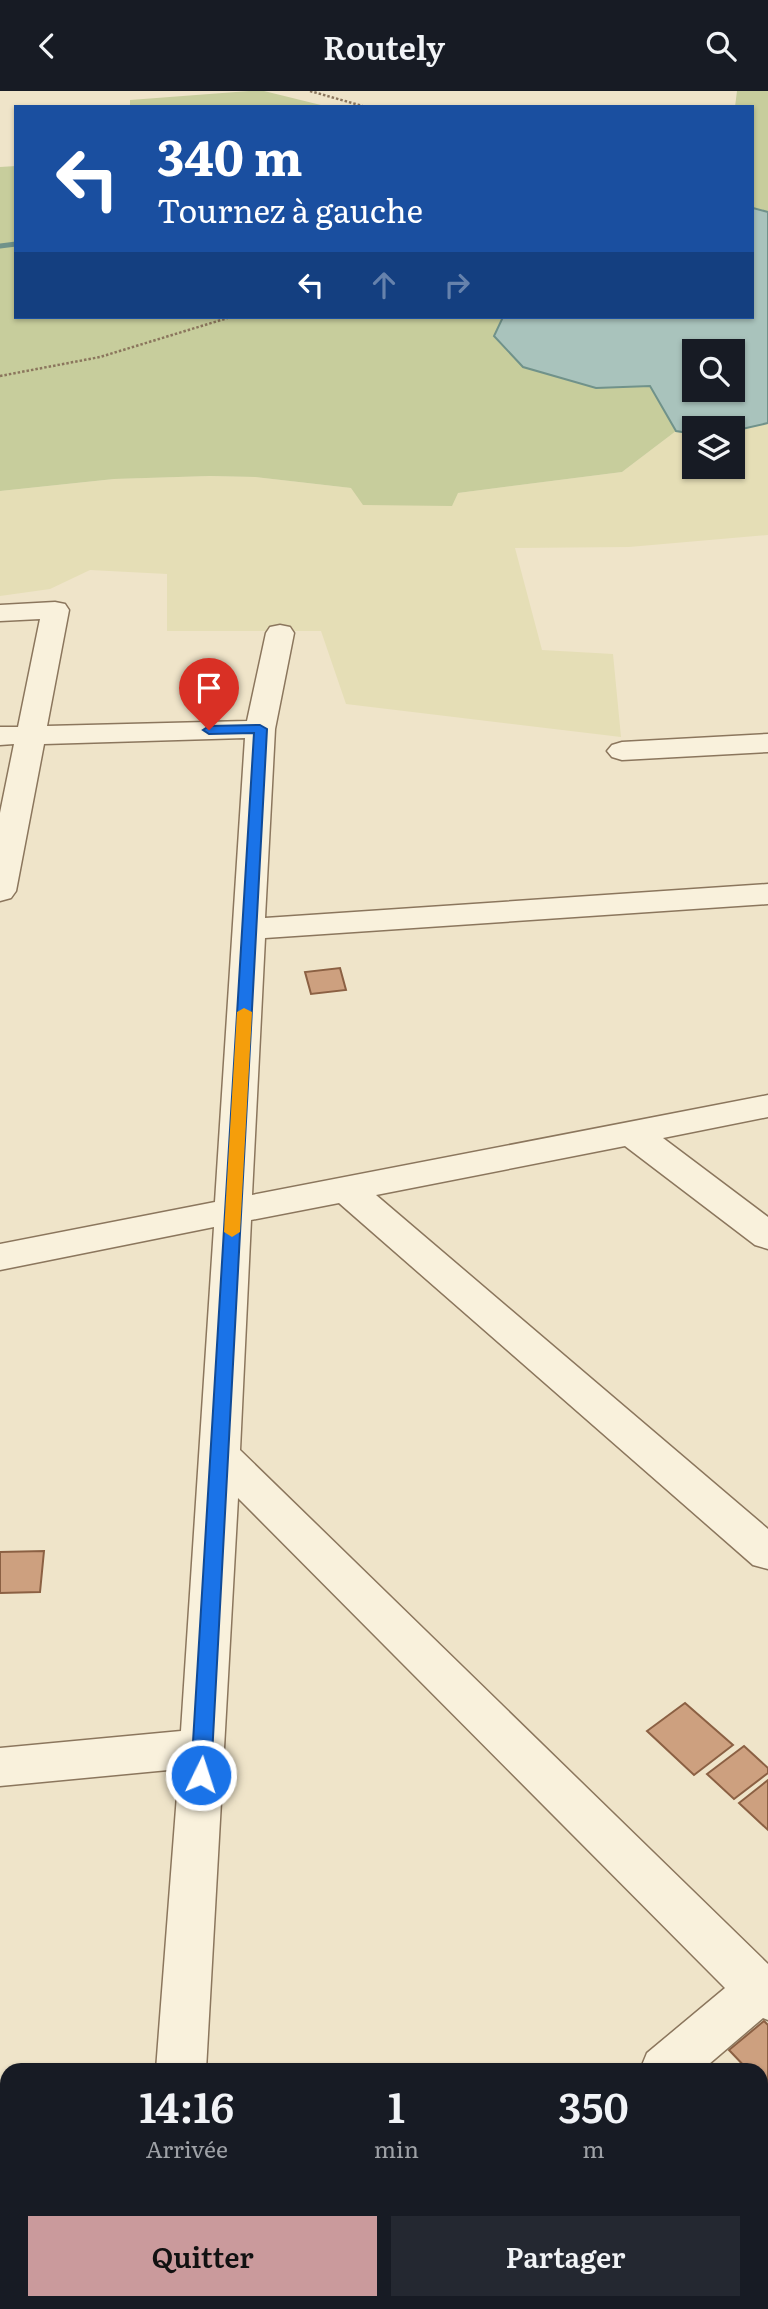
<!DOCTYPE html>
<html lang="fr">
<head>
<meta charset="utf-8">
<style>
	:root { --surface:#171b24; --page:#242831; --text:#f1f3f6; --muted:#9ea1a6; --accent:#ca9a9c }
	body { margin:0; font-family:Literata,serif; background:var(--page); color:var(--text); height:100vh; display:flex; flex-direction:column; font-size:26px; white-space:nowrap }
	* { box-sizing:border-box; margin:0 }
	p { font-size:23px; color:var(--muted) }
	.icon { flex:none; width:38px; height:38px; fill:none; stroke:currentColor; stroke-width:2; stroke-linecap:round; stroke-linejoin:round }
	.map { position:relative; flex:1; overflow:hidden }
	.sheet { position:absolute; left:0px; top:1972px; width:768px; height:247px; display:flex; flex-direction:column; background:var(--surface); border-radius:21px 21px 0 0; box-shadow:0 2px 5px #0004 }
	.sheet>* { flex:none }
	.hud { position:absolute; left:14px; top:14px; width:740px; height:214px; border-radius:0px; box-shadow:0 2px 5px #0004; background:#1a4fa0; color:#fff; overflow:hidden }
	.controls { position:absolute; left:682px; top:248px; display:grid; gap:14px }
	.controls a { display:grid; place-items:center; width:63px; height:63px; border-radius:0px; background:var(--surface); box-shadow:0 2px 5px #0004; font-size:35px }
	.pin { position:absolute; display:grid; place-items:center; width:60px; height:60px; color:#fff; margin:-72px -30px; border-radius:50% 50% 50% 0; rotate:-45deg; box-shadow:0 0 7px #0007 }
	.pin .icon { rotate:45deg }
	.me { position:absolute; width:77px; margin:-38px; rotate:4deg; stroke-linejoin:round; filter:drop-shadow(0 0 5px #0008) }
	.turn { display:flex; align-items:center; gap:24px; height:147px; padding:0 28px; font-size:32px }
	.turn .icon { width:91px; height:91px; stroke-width:2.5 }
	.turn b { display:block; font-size:49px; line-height:60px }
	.lanes { display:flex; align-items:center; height:66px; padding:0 28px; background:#0003; justify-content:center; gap:35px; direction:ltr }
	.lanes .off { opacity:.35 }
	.eta { display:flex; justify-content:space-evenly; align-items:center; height:119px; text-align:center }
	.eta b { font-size:42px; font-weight:600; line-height:49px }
	.cta { display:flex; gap:14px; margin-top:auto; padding:14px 28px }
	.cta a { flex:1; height:80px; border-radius:0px; background:var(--accent); color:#111; font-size:28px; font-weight:600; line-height:80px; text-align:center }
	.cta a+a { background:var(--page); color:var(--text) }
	header { display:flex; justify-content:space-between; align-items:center; height:91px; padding:0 28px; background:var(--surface); font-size:32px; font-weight:600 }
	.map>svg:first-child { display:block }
	.farmland { fill:#e5deb6 }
	.green { fill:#c7cd9c }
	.water { fill:#a9c3bc; stroke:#70928a; stroke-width:2; fill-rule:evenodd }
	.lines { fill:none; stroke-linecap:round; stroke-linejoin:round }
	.stream { stroke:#70928a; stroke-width:5 }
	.building { fill:#cda07f; stroke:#8b6043; stroke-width:2 }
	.minor-casing { stroke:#8b765d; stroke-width:3 }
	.path { stroke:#8b765d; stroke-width:2.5; stroke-dasharray:2.5 2; stroke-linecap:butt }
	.minor { fill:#f9f1dc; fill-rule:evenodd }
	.route { fill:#1a73e8; stroke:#114b97; stroke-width:2 }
	.slow { fill:#f59e0b }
</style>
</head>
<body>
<header><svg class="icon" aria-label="back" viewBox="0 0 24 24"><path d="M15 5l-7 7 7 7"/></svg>Routely<svg class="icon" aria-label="search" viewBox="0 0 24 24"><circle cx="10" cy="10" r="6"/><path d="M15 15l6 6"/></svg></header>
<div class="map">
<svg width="768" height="2218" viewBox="0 0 768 2218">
	<rect width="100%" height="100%" fill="#efe4c9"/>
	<path class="farmland" d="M768 332V444L629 456 515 457 542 559 613 563 621 646 346 613 321 540H167V483L90 479 50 498 0 505V400L114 388 210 385 255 386 351 397 458 402 622 381 676 340 695 343V376H733V340Z"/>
	<path class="green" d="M249 0H264L329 16H130V9Z
		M737 0H768V121L753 117 752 16H735Z
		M16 75V226H503L494 245 596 297 651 295 676 340 622 381 458 402 452 415 363 414 351 397 255 386 210 385 114 388 0 400V76Z"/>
	<path class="water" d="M753 117 768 121V332L733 340V338H695V343L676 340 650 295 596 297 523 276 494 245 503 226H752ZM695 261H733V299H695Z"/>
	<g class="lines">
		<path class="stream" d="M0 155 16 153"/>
	</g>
	<path class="building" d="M340 877 346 899 311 903 305 881Z
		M44 1460 40 1501 0 1502V1461Z
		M685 1612 733 1654 694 1684 647 1640Z
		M744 1655 768 1677V1682L734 1708 707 1683Z
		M768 1689V1739L739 1712Z
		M764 1930 768 1934V1999L761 1992V1979H748L729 1959Z
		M768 2010V2091L761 2097V2015Z
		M768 2111V2165L761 2158V2117Z
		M104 2212H152L156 2218H96Z
		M474 2212H551L557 2218H480Z
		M563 2212H622L616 2218H569Z
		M660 2212H757L749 2218H665Z"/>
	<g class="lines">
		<g class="minor-casing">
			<path id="minor" d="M55 511 65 513 69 519 47 635 247 630 266 542 270 536 280 534 290 536 294 542 275 638 265 827 768 793V813L265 847 252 1104 768 1004V1026L663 1047 768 1126V1158L755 1154 625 1055 376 1104 768 1438V1478L753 1474 339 1112 251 1129 240 1359 768 1873V1929L763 1927 702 1979H640L647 1962 725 1897 238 1407 206 1979H156L179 1678 0 1695V1657L181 1640 214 1136 0 1179V1153L215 1111 245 647 44 653 16 800 11 807 0 810V722L14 653 0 654V636H18L40 528 0 530V514Z
				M768 643V661L622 669 612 666 607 660 612 654 622 651Z
				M329 2212H419L417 2218H331Z"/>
		</g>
		<path class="path" d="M310 0 366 16
			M0 285 100 266 231 226"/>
		<use href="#minor" class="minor"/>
	</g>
	<path class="route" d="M260 634 267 638 211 1684 208 1690 201 1692 194 1690 191 1684 254 642 209 643 203 639 209 635Z"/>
	<path class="slow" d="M244 917 252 921 240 1141 232 1146 224 1141 237 921Z"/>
</svg>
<div class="controls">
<a><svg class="icon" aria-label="search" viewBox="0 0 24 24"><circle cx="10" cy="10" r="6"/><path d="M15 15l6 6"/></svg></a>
<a><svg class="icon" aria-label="layers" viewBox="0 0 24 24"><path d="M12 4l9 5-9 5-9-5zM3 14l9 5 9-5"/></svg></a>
</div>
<div class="pin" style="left:209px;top:639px;background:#d93025"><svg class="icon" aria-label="arrive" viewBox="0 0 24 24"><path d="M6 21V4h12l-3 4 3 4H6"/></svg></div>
<svg class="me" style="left:201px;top:1684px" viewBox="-20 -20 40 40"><circle r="17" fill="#1a73e8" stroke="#fff" stroke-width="3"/><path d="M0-11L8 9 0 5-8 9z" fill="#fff"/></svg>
<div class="hud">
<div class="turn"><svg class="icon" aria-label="left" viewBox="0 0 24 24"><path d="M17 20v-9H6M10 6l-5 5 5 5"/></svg><div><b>340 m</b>Tournez à gauche</div></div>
<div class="lanes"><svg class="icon" aria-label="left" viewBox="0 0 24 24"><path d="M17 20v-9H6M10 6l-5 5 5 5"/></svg><svg class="icon off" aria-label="ahead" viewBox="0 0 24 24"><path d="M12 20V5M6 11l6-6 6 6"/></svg><svg class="icon off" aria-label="right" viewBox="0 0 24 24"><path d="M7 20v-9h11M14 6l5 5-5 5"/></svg></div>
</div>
<section class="sheet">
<div class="eta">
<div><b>14:16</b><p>Arrivée</p></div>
<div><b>1</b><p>min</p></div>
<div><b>350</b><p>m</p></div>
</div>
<div class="cta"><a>Quitter</a><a>Partager</a></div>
</section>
</div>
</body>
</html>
